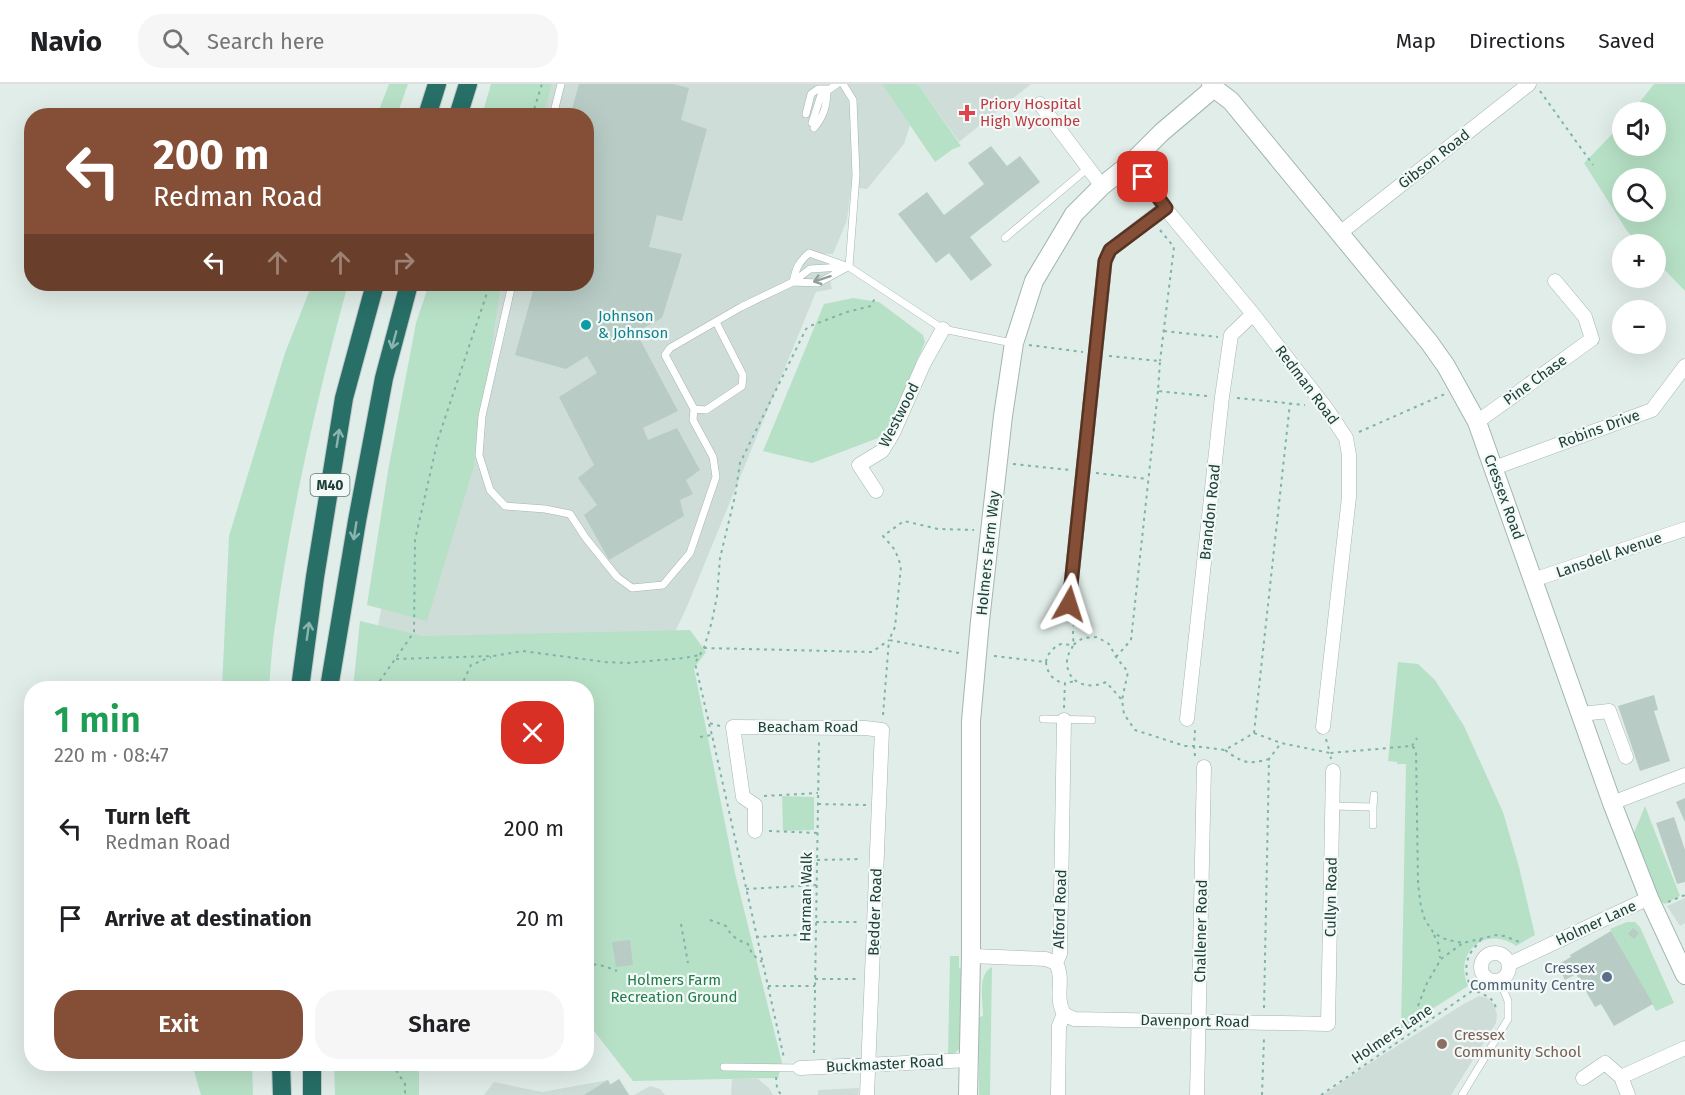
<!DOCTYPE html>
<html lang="en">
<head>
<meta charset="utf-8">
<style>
	:root { --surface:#fff; --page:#f6f6f6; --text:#202124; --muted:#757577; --line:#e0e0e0; --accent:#844f36 }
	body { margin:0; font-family:"Fira Sans",sans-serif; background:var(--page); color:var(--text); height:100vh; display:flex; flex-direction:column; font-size:22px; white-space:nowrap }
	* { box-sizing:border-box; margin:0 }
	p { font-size:20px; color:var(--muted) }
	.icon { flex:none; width:33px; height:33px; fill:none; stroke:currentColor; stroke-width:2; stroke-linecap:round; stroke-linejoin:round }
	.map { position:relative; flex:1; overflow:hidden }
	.panel { position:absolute; left:24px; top:597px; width:570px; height:390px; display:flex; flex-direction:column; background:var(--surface); border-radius:24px; box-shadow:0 6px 24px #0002 }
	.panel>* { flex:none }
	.guide { position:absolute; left:24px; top:24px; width:570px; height:183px; border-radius:24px; box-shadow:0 6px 24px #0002; background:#844f36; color:#fff; overflow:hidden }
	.fabs { position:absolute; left:1612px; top:18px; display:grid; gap:12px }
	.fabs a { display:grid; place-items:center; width:54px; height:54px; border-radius:50%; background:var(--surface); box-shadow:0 6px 24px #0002; font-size:30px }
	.pin { position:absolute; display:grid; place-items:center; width:51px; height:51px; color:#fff; margin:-26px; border-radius:12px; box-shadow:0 3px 9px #0006 }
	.me { position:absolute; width:66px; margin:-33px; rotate:6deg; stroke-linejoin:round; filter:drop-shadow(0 0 4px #0008) }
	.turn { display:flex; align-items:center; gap:21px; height:126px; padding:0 30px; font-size:27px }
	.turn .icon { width:78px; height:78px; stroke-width:2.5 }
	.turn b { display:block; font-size:42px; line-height:51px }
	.lanes { display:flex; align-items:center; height:57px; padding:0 30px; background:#0003; justify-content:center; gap:30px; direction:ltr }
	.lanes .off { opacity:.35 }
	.round { display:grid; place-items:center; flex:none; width:63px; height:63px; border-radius:24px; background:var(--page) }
	.head { display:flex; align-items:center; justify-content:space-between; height:102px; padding:0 30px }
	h1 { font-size:36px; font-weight:600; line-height:45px; color:#1e9e55 }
	.cta { display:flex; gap:12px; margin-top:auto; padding:12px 30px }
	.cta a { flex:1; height:69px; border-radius:24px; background:var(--accent); color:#fff; font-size:24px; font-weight:600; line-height:69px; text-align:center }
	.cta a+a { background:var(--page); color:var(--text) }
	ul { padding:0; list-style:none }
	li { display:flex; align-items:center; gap:18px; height:90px; padding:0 30px }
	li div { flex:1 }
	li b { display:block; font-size:22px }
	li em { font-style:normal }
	header { display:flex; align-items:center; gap:36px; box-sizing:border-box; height:84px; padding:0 30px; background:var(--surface); border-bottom:2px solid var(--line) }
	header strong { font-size:28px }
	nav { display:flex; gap:33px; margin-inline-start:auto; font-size:21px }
	.search { width:420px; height:54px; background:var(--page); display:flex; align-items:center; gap:15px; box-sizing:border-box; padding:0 21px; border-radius:24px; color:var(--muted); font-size:22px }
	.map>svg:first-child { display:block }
	.built { fill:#cfddd8 }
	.green { fill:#b7e1c6; fill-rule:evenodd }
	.building { fill:#b8cbc5 }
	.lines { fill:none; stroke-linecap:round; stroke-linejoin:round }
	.service-casing { stroke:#a3b6b1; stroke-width:8 }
	.minor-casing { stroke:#a3b6b1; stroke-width:15 }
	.tertiary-casing { stroke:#a3b6b1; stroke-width:20 }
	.motorway-casing { stroke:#c0cac8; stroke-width:20 }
	.path { stroke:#7db4a8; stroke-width:2; stroke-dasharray:3 4.5; stroke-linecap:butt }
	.service { stroke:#fff; stroke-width:7 }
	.minor { stroke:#fff; stroke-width:14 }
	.tertiary { stroke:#fff; stroke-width:18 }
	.motorway { stroke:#276f67; stroke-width:18 }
	.oneway { stroke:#8fa09c }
	.oneway2 { stroke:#8cb4ae }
	.route-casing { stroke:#563323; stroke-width:15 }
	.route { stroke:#844f36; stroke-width:10 }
	.health-dot { fill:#e0444e; stroke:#f2f9f6; stroke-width:2 }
	.culture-dot { fill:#0f9aa8; stroke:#f2f9f6; stroke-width:2 }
	.service-dot { fill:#5c6f8a; stroke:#f2f9f6; stroke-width:2 }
	.education-dot { fill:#8d6e63; stroke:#f2f9f6; stroke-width:2 }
	.labels { text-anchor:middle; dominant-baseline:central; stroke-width:4.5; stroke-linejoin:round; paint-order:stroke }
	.shield { fill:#f2f9f6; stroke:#5e7872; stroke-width:1.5 }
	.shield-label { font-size:14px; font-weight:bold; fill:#1f403a }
	.health-label { font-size:15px; fill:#be3a42; stroke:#f2f9f6; text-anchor:start }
	.street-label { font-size:15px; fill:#1f403a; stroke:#f2f9f6 }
	.culture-label { font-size:15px; fill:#0d838f; stroke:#f2f9f6; text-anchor:start }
	.service-label { font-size:15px; fill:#4e5e75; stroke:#f2f9f6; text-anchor:end }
	.park-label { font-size:15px; fill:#247b4d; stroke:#f2f9f6 }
	.education-label { font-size:15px; fill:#785e54; stroke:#f2f9f6; text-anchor:start }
</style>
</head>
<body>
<header>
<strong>Navio</strong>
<div class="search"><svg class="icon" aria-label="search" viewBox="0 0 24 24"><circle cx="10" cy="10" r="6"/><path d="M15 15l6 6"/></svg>Search here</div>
<nav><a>Map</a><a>Directions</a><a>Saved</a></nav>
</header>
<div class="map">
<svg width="1685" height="1011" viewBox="0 0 1685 1011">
	<rect width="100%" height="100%" fill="#e1ede9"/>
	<path class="built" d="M525 0H883L910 41 904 60 867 105 851 103 847 136 833 170H824L832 205 816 208 686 525 666 567 373 572 383 514 472 200H586V32L517 31Z
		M918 0H1031L959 58Z
		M1685 814V839L1680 842 1667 822Z
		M1479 912 1487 914 1494 920 1497 931 1496 939 1451 1011H1323L1367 981 1462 921Z
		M619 995 629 1011H484L494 998 542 1008 608 996 611 1000Z
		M732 995H758L769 1004 773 1011H731Z
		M650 1002 660 1005 665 1011H634Z
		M859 1004 858 1011H818V1006Z"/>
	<path class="green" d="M389 0H408L397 31H377Z
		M491 0H552L543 31H482Z
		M882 0H918L961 62 953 65 935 78Z
		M1654 0H1685V207L1656 177V160H1640L1627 147 1584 79 1623 39V62H1656V28H1632ZM1623 94H1656V128H1623Z
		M312 200H348C318 310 292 423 276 536 272 559 271 582 269 604H222L229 452 285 269Z
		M429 200H501L474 382 427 537 367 521 388 387 416 239Z
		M853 214 879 218 923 251 925 258 886 351 812 379 763 367 824 220Z
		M360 537 423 552 690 546 706 568 694 584 735 789 782 979 778 994 633 997 587 938 586 604H353Z
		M1398 578 1418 580 1435 596 1464 642 1503 728 1519 783 1535 851 1516 862C1486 841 1453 868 1468 902L1401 945 1406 680H1397V678L1388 677Z
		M782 712 814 713V746L783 747Z
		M1645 722 1680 812 1665 820 1661 818 1634 749Z
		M1627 838H1635L1640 843 1674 919 1656 927 1610 845Z
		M950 872H959V884L963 885 960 964 955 969 948 972Z
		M992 883 990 1011H979V933L983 932C983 917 977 890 992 883Z
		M192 980H252L253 1011H201Z
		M334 980H419V1011H335Z"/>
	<path class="building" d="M579 0H673L689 4 681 36 707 45 682 137 657 131 649 163 682 170 662 234 636 248 678 327 643 344 648 356 677 344 700 386 686 396 693 410 680 416 684 432 609 476 584 431 597 421 578 394 594 381 559 313 597 289 587 272 566 285 515 271 535 200H586V32H570Z
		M991 62 1007 82 1020 72 1040 98 970 153 992 181 971 197 949 169 936 179 898 130 927 108 944 131 984 100 968 79Z
		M1654 611 1658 626 1654 627 1670 677 1640 687 1618 622Z
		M1685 714V738L1676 718Z
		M1674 733 1685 766V798L1677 800 1656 739Z
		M1633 844 1639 849 1634 855 1628 850Z
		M1611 847 1653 920 1614 942 1601 920 1595 923 1576 890 1565 896 1557 881 1571 873 1570 871Z
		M630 856 633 881 616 883 612 858Z
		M619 995 629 1011H584L608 996 610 1001Z"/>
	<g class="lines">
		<g class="service-casing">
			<path id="service" d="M843 0 853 16 856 91 849 183 943 245 1012 259
				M806 30 811 10 818 5H827
				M553 32 561 0
				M812 39 821 11 837 0
				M814 44C824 32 827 21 827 5
				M1005 154 1088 84
				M793 198 810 185 843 183
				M793 198 818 199 846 184
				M512 200 482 332 479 371 490 406 505 422 545 425 570 430 585 453 617 493 632 504 663 501 690 469 716 393 713 373 693 336 694 325
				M716 238 743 291 742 302 706 326 694 325 665 271 670 264 741 223 793 198C796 184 798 179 809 169L849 183
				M1043 635 1092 636
				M1333 722 1373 723 1374 711
				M1373 741V723
				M724 983 800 984
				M1462 1011 1508 935V917L1500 897"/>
		</g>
		<g class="minor-casing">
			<path id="minor" d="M1040 20 1102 102
				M1132 78 1165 124 1253 230 1326 324 1346 354 1349 371V413L1323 643
				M1340 149 1529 0
				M1477 338 1592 255 1585 233 1555 197
				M1494 384 1652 326 1685 282
				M876 407 859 381 882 367 893 349 924 279 943 245
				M1533 496 1685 445
				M1069 520 1105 178 1110 166 1165 124
				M1581 630 1609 627 1626 673
				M1187 635 1222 313 1231 251 1253 230
				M1612 719 1685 691
				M755 747V721L743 713 733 643 865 644 882 646 867 1011
				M1481 883a14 14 0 1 1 28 0a14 14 0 1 1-28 0Z
				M971 872 1046 875 1056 879
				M1509 880 1649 814
				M1064 930 1074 935 1328 940 1333 687
				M800 984 970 976
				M1621 993 1685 964
				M1583 994 1605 979 1621 993 1628 1011
				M1058 1011 1059 942 1064 930C1054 912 1065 896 1056 879L1060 870 1064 636
				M1197 1011 1204 683"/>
		</g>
		<g class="tertiary-casing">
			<path id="tertiary" d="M1211 0 1214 4 1231 17 1429 258 1446 282 1477 338 1612 719 1649 814 1685 891
				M968 1011 971 872V637L980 537 1003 332 1014 259 1034 197 1074 130 1102 102 1132 78 1162 48 1214 4"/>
		</g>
		<g class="motorway-casing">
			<path id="motorway" d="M427 32 437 0
				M458 32 468 0
				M300 604 315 493 344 314 375 200
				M329 604 357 437 384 294 409 200
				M281 980 282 1011
				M312 980V1011"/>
		</g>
		<path class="path" d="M1540 7 1593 81
			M532 32 542 0
			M1160 146 1174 163 1160 277
			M1164 247 1218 253
			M1029 261 1083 268
			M1109 272 1160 277 1158 307 1207 312
			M1237 314 1305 321
			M1359 348 1445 310
			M1013 380 1070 386
			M1096 389 1147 395
			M1075 532C1074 538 1073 545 1073 551 1073 552 1074 560 1073 561 1071 568 1067 569 1067 578 1067 600 1089 606 1106 598L1122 616
			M704 564 872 568 889 556
			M959 569 889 556 895 543 901 482 895 466 883 452 904 437 938 445 974 446
			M994 572 1046 578 1047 572 1056 562 1061 560 1073 561 1083 554 1097 553 1109 560 1116 573 1128 588 1122 616 1124 630 1135 646 1185 662H1194L1195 646
			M1116 573 1131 556 1158 307
			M396 575 493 572 523 567 605 578 627 579 684 574 700 571
			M1046 578C1047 589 1053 597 1064 599
			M377 604V601L414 548 415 456 438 355 490 200
			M462 604 463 598 471 581 491 573
			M1064 624 1065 599 1076 597
			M883 631 889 556
			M709 640 712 651
			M720 642 709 639 695 579 704 564 712 537 717 512 720 474 735 412 740 379 806 245 810 242 847 228 871 222 875 214
			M1254 649 1290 319
			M700 653 712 651 784 974
			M1326 655 1330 669 1412 662 1416 666 1418 800 1421 823 1425 836 1433 848 1442 854 1453 857 1463 859 1496 851 1504 852 1522 859
			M1412 662 1417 654
			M1225 666C1243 679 1248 681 1269 675
			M1195 672 1194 662 1225 666 1254 649 1281 659 1330 669 1331 675
			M764 712 818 709
			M818 720 866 721
			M769 747 818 749
			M817 776 862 775
			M746 805 817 801
			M1668 818 1685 811
			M710 836 726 842C731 852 737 856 748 860L752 870 762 878
			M816 838H861
			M681 840 688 879
			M1434 851 1439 861 1440 874
			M756 853 816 850
			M1481 855C1478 861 1473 864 1470 870 1464 881 1465 898 1475 906 1484 912 1493 912 1496 924
			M586 879 604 882 617 887
			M815 895H857
			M768 902H815
			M1418 922 1427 899 1441 875 1463 859
			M1264 924 1269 675 1281 659
			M814 969 819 657
			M392 980 405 1000V1009L401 1011
			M776 993 777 1004 781 1011
			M1262 1011 1264 954
			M1321 1011 1475 905"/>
		<use href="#service" class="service"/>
		<use href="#minor" class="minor"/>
		<use href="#tertiary" class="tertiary"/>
		<use href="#motorway" class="motorway"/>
	</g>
	<defs><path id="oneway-shaft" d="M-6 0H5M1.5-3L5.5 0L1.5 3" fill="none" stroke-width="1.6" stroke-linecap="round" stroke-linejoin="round" transform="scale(1.5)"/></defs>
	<use class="oneway" href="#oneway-shaft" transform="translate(822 195) rotate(162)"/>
	<g class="oneway2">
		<use href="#oneway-shaft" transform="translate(394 256) rotate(105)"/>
		<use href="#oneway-shaft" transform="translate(338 354) rotate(-81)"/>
		<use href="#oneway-shaft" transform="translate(355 447) rotate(99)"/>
		<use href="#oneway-shaft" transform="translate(308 547) rotate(-82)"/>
	</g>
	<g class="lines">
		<g class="route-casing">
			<path id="route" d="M1069 520 1105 177 1110 166 1166 124 1143 93"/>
		</g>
		<use href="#route" class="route"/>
	</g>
	<path class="health-dot" d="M964 20h6v6h6v6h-6v6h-6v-6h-6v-6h6z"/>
	<circle class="culture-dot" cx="586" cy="241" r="6"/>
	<circle class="service-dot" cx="1607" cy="893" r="6"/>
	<circle class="education-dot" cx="1442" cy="960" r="6"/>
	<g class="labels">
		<rect class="shield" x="310.5" y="390" width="39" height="22" rx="4.5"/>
		<g class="shield-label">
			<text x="330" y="401">M40</text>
		</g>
		<g class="health-label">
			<text x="980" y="20">Priory Hospital<tspan x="980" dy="17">High Wycombe</tspan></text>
		</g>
		<g class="street-label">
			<text transform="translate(1434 75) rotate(-38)">Gibson Road</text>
			<text transform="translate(1535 296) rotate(-36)">Pine Chase</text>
			<text transform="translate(1307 301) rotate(53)">Redman Road</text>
			<text transform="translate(899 331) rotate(-63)">Westwood</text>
			<text transform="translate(1599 345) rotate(-20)">Robins Drive</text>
			<text transform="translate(1504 413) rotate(70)">Cressex Road</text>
			<text transform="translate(1210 428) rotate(-84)">Brandon Road</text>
			<text transform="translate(988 469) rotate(-84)">Holmers Farm Way</text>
			<text transform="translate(1609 471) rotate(-19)">Lansdell Avenue</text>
			<text x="808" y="643">Beacham Road</text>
			<text transform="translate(806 813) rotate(-89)">Harman Walk</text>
			<text transform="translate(1331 813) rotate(-89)">Cullyn Road</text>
			<text transform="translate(1060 825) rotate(-88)">Alford Road</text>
			<text transform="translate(875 828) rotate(-88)">Bedder Road</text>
			<text transform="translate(1596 839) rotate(-25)">Holmer Lane</text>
			<text transform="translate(1201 847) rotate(-89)">Challener Road</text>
			<text transform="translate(1195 937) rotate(1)">Davenport Road</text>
			<text transform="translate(1392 950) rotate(-34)">Holmers Lane</text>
			<text transform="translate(885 980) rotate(-3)">Buckmaster Road</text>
		</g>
		<g class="culture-label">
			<text x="598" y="232">Johnson<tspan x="598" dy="17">&amp; Johnson</tspan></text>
		</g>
		<g class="service-label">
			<text x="1595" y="884">Cressex<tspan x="1595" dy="17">Community Centre</tspan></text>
		</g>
		<g class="park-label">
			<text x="674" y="896">Holmers Farm<tspan x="674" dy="17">Recreation Ground</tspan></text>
		</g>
		<g class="education-label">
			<text x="1454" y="951">Cressex<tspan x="1454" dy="17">Community School</tspan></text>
		</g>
	</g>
</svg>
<div class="fabs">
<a><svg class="icon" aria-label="sound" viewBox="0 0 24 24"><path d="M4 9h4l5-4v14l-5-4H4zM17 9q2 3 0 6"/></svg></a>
<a><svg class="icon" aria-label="search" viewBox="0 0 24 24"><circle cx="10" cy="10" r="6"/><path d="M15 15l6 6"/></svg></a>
<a>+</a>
<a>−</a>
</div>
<div class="pin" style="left:1143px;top:93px;background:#d93025"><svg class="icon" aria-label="arrive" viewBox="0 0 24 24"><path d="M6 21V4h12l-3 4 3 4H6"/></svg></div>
<svg class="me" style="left:1069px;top:520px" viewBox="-20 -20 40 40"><path d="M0-17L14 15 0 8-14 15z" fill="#844f36" stroke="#fff" stroke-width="4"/></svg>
<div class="guide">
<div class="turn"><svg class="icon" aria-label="left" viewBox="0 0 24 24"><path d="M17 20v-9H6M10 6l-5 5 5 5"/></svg><div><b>200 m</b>Redman Road</div></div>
<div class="lanes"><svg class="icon" aria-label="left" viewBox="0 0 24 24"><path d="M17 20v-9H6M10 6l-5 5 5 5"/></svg><svg class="icon off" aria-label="ahead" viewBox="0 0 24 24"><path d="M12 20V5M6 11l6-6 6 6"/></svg><svg class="icon off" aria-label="ahead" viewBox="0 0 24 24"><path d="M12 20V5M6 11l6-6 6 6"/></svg><svg class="icon off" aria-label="right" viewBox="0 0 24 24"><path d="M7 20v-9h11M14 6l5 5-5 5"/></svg></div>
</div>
<section class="panel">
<div class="head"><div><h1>1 min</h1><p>220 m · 08:47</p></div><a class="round" style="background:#d93025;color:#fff"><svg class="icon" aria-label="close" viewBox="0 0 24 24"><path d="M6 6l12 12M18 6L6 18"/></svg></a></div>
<ul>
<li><svg class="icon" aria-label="left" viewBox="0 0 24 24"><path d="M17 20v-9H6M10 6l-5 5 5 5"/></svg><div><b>Turn left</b><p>Redman Road</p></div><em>200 m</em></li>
<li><svg class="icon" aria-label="arrive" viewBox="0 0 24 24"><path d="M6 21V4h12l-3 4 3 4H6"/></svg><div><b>Arrive at destination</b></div><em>20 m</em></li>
</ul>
<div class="cta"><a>Exit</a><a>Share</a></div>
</section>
</div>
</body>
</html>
